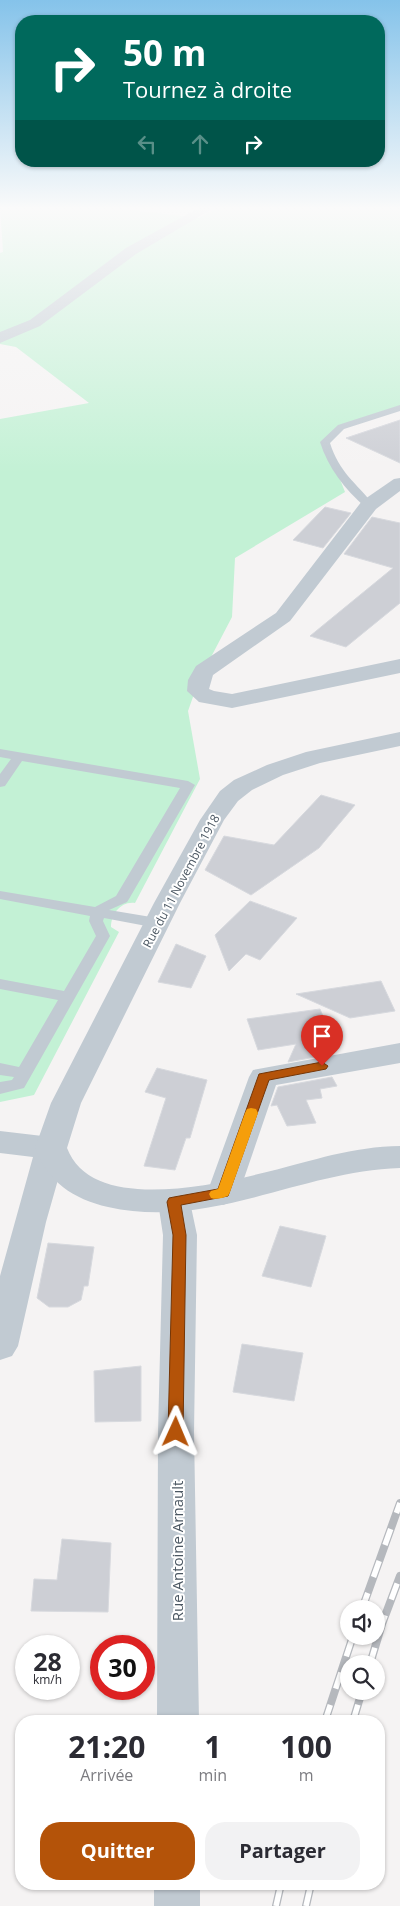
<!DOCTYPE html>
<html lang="fr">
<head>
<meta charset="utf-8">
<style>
	:root { --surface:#fff; --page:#f2f2f3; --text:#2b2b33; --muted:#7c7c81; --accent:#b45309 }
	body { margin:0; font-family:"Open Sans",sans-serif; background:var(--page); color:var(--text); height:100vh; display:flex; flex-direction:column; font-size:19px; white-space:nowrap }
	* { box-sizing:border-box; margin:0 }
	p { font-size:16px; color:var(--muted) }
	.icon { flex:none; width:28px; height:28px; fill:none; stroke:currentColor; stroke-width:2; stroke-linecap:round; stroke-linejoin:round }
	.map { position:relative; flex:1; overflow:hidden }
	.details { position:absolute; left:15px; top:1715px; width:370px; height:175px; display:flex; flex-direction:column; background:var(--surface); border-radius:20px; box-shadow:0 1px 4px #0004 }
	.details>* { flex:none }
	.banner { position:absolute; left:15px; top:15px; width:370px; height:152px; border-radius:20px; box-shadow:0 1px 4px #0004; background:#00695c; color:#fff; overflow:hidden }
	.buttons { position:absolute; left:340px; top:1600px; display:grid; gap:10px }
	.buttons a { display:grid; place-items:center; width:45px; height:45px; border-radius:50%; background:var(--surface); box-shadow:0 1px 4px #0004; font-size:25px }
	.speed { position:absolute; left:15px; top:1635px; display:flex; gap:10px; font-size:25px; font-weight:700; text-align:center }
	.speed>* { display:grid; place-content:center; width:65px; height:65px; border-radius:50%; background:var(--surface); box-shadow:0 1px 4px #0004; line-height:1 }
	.speed small { font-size:12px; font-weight:400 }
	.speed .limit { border:8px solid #d22; background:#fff; color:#111 }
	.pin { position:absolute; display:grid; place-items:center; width:42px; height:42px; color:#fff; margin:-51px -21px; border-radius:50% 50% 50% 0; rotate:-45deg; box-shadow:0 0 5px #0007 }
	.pin .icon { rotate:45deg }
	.me { position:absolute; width:55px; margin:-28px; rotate:1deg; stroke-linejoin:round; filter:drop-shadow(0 0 4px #0008) }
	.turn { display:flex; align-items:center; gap:18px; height:105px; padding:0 25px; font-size:22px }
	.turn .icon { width:65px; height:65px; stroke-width:2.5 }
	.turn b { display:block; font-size:35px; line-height:42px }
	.lanes { display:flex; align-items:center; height:48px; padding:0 25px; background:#0003; justify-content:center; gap:25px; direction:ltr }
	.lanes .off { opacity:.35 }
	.eta { display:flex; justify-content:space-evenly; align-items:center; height:85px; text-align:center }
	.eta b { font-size:30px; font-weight:700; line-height:35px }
	.cta { display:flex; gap:10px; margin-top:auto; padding:10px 25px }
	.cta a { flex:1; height:58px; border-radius:20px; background:var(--accent); color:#fff; font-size:20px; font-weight:700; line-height:58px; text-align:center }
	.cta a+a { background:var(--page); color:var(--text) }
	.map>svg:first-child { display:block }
	.green { fill:#c3f1d5 }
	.building { fill:#cdcfd5; stroke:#d7d9de }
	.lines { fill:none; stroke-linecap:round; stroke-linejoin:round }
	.service { fill:#c1cad2; fill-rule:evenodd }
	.minor { fill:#c1cad2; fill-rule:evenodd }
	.tertiary { fill:#c1cad2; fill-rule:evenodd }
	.rail-casing { stroke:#b5b8bd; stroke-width:8 }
	.rail { stroke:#fff; stroke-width:5.5; stroke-dasharray:17; stroke-linecap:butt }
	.route { fill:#b45309; stroke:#753606 }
	.slow { fill:#f59e0b }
	.labels { text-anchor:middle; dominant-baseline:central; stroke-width:4; stroke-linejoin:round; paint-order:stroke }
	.street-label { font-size:12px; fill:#4a5661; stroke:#fff }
	.near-street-label { font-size:15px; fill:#4a5661; stroke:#fff }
</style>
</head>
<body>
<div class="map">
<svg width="400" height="1906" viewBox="0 0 400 1906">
	<rect width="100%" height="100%" fill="#f5f3f3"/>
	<path class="green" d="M0 206H97L199 218 221 206H400V408L341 427 325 441 345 492 235 558 232 617 199 680 188 711 200 779 135 903C121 901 111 914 111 927L119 932 34 1095 0 1102V419L89 403 16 347 0 344V253L3 252Z"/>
	<path class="building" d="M400 420V463L346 438Z
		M325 507 351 513 323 548 293 540Z
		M372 517 400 523V603L346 647 310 636 393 568 344 554Z
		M321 795 355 805 319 848 251 895 205 870 224 836 274 845Z
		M250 901 297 918 260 960 246 954 229 971 215 935Z
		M176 944 206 956 191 988 158 982Z
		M381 981 395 1011 350 1018 296 994Z
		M320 1009 332 1038 314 1041 321 1056 288 1062 296 1044 258 1050 247 1019Z
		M157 1068 207 1080 190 1138H186L175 1170 144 1166 166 1098 145 1092Z
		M332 1077 337 1086 320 1089 322 1098 306 1100 316 1123 287 1126 277 1105 271 1106 278 1087Z
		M280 1226 326 1236 311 1287 262 1276Z
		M48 1243 94 1247 88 1286H84L81 1300 68 1307H49L37 1298Z
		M242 1344 303 1353 294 1401 233 1392Z
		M141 1366V1421L95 1422 94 1371Z
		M62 1539 111 1543 108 1612 31 1611 34 1579 57 1580Z"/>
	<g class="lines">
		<path class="service" d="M400 405V411L344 429 330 443C339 472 356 483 374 505L369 508 365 507C345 489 328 468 320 442L338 425Z
			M0 749 188 781 195 785 129 899 127 902 109 910 157 918 162 920 164 923 162 926 157 928 104 918 103 921 110 936 32 1074 24 1088 0 1094V1082L12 1080 14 1077 0 1075V1063L19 1067 58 1000 0 989V979L64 991 96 936 89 921 90 916 0 899V891L95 907 116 896 180 788 22 761 5 786 0 787V774L11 759 0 757Z"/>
		<path class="minor" d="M202 206H217L136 254 40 326 0 343V332L30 320 126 248Z
			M400 478V491L376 509 290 621 213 675 209 689 214 691 232 694 400 659V673L232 708 199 702 187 691 188 680 196 666 276 613 362 501 394 479Z
			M400 1043V1063L276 1085 239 1193 234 1201 223 1205 212 1201 207 1193 249 1077 253 1070Z
			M0 1131 51 1137 62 1140 67 1148 46 1222 18 1346 12 1356 0 1360V1276L33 1157 0 1153Z
			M174 1190 185 1193 190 1202 197 1235 194 1432 199 1721H157L158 1432 163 1235 158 1202 163 1193Z
			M154 1884H200V1906H154Z"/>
		<path class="tertiary" d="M400 732V746L320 763 283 775 252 790 238 801 224 820 180 903 81 1103 67 1148C98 1229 273 1169 332 1155 355 1150 377 1146 400 1146V1168C300 1171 210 1230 108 1207 73 1199 48 1182 35 1148L51 1103 154 903 200 820 220 791 234 780 267 765 306 752Z"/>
		<g class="rail-casing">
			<path id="rail" d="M362 1609 400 1503
				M370 1664 382 1624 400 1576
				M325 1721 353 1636
				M353 1721 362 1691
				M276 1906 281 1884
				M306 1906 311 1884"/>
		</g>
		<use href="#rail" class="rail"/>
	</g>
	<linearGradient id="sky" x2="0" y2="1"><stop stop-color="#85c3ea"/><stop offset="0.44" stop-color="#fafafa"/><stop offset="1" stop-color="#fafafa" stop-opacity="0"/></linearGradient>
	<rect width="400" height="473" fill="url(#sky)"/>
	<path class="route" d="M322 1062 328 1066 326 1069 269 1080 228 1196 181 1205 186 1235 183 1432 181 1437 176 1438 170 1437 168 1432 173 1235 167 1202 169 1198 174 1197 218 1189 259 1074Z"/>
	<path class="slow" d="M251 1108 256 1109 258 1113 230 1192 228 1196C222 1198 217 1200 211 1198L209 1194 211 1191 218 1189 245 1113 247 1109Z"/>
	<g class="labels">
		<g class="street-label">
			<text transform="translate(181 881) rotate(-62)">Rue du 11 Novembre 1918</text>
		</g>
		<g class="near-street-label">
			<text transform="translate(177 1551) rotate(-90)">Rue Antoine Arnault</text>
		</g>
	</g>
</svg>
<div class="buttons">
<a><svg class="icon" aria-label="sound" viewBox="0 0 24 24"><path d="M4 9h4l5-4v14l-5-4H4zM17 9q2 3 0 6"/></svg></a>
<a><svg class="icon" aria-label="search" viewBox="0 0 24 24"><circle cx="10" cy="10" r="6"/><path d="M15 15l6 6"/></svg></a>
</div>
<div class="speed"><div>28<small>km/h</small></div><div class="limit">30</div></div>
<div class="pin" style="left:322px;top:1066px;background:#d93025"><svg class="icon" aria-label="arrive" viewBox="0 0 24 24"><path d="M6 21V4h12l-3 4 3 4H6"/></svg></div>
<svg class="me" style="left:176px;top:1432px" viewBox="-20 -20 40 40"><path d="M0-17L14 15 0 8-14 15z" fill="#b45309" stroke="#fff" stroke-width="4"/></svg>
<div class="banner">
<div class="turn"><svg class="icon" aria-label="right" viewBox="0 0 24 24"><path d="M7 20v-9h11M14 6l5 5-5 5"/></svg><div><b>50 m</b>Tournez à droite</div></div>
<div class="lanes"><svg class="icon off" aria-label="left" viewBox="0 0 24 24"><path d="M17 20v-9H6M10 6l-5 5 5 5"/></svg><svg class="icon off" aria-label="ahead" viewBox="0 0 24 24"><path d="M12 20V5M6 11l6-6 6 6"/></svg><svg class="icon" aria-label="right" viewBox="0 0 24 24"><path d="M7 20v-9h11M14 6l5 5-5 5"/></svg></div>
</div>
<section class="details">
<div class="eta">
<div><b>21:20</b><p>Arrivée</p></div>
<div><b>1</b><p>min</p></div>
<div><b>100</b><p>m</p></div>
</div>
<div class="cta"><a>Quitter</a><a>Partager</a></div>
</section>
</div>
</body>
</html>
